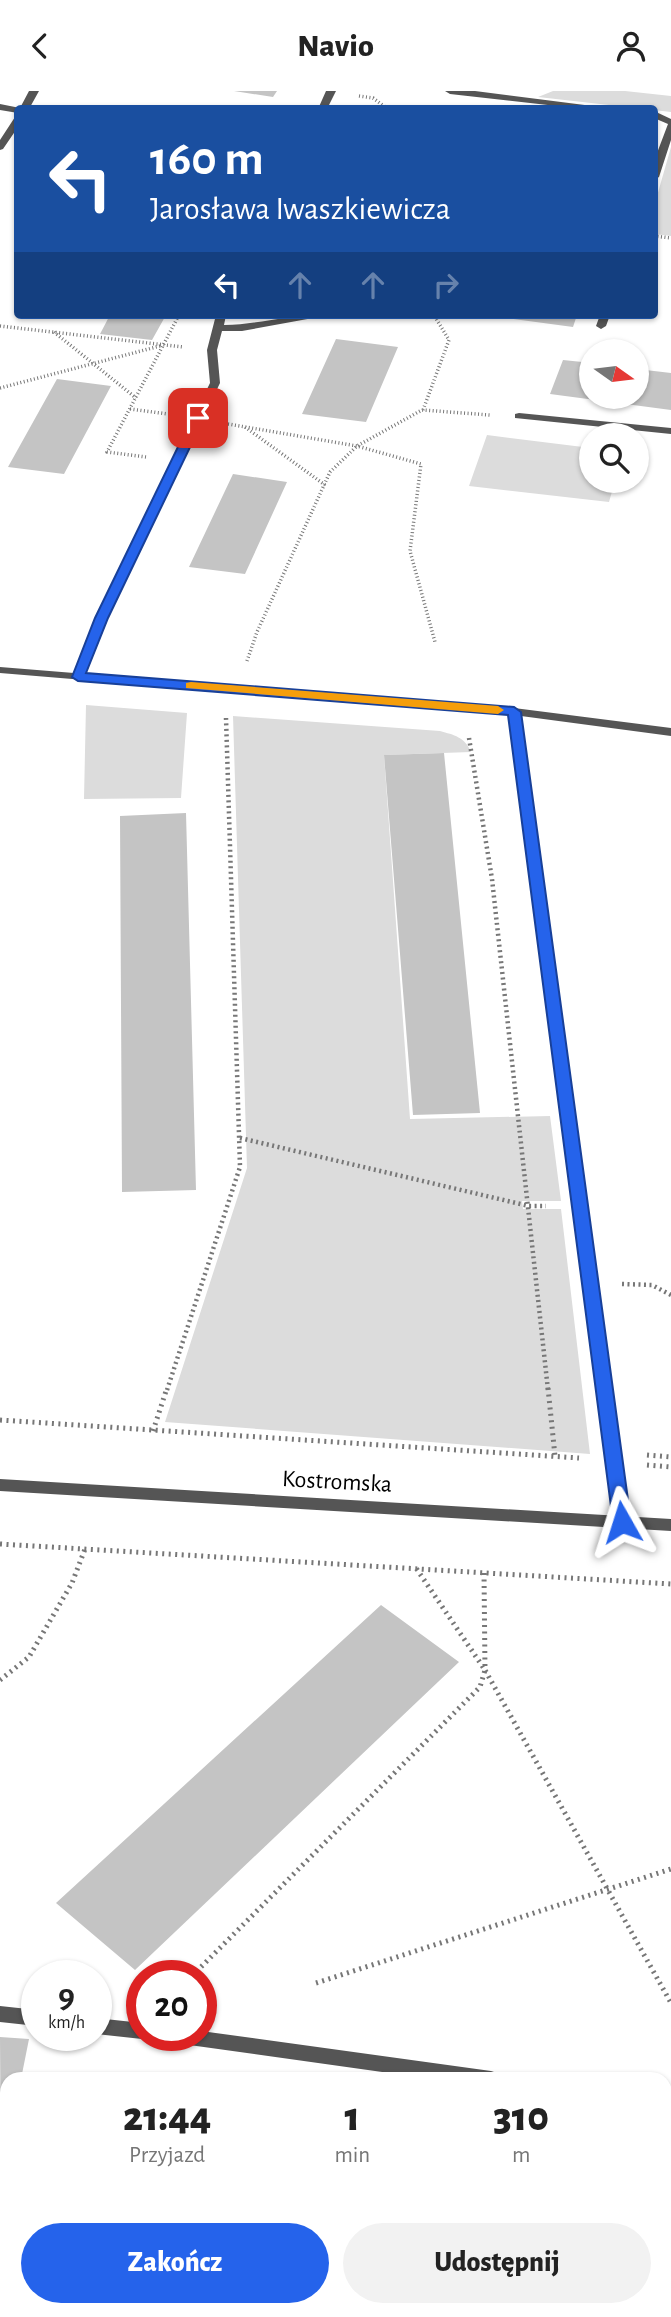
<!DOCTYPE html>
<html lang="pl">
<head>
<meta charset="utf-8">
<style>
	:root { --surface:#fff; --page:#f2f2f2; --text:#222; --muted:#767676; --accent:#2563eb }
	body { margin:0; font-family:"Alegreya Sans",sans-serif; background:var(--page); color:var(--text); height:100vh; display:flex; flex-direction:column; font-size:26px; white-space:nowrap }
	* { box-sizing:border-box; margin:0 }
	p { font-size:23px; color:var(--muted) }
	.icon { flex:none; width:38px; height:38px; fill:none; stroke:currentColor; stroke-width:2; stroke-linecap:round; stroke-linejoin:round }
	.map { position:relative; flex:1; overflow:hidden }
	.panel { position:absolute; left:0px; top:1981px; width:672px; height:245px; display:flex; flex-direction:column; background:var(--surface); border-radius:21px 21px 0 0; box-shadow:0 2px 5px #0004 }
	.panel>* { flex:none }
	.banner { position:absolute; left:14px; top:14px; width:644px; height:214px; border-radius:7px; box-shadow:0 2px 5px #0004; background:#1a4fa0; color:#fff; overflow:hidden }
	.needle { width:46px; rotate:104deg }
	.tools { position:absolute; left:579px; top:248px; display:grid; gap:14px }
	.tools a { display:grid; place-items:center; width:70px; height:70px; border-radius:50%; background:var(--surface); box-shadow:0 2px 5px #0004; font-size:35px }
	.speed { position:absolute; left:21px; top:1869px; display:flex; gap:14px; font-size:35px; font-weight:700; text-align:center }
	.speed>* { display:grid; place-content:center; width:91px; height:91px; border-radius:50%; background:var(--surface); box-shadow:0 2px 5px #0004; line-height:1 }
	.speed small { font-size:18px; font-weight:400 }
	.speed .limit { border:10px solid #d22; background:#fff; color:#111 }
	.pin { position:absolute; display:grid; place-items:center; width:60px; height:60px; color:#fff; margin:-30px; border-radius:14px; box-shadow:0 4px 10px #0006 }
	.me { position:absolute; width:77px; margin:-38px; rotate:354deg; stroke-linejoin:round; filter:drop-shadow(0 0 5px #0008) }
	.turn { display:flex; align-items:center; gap:24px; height:147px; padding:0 21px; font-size:32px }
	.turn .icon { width:91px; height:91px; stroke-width:2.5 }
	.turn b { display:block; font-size:49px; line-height:60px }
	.lanes { display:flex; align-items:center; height:66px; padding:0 21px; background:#0003; justify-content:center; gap:35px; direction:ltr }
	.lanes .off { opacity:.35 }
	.eta { display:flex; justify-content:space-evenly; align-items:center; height:119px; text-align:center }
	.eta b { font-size:42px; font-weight:800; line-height:49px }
	.button { display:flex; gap:14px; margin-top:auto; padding:14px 21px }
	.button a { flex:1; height:80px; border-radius:42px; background:var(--accent); color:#fff; font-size:28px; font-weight:800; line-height:80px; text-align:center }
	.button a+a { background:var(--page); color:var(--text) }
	header { display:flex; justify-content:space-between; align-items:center; height:91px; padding:0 21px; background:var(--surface); font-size:32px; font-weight:800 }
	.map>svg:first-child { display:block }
	.green { fill:#dcdcdc }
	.building { fill:#c4c4c4 }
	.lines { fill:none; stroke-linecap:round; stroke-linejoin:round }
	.path-far2 { stroke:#777; stroke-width:3.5; stroke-dasharray:1 2.5; stroke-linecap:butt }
	.path-far1 { stroke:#777; stroke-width:4.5; stroke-dasharray:2 3.5; stroke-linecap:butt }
	.path { stroke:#777; stroke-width:5; stroke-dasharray:2 4.5; stroke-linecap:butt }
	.service { fill:#555; fill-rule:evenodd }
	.minor { fill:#555; fill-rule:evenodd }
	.tertiary { fill:#555; fill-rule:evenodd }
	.route { fill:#2563eb; stroke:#184099; stroke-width:2 }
	.slow { fill:#f59e0b }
	.labels { text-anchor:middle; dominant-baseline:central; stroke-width:5; stroke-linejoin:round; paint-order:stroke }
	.street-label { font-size:24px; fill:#000; stroke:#fff }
</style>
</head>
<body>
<header><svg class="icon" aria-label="back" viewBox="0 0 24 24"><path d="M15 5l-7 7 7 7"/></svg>Navio<svg class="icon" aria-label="person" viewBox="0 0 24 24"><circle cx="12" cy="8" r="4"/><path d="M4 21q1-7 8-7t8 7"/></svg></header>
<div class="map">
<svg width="671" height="2226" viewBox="0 0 671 2226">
	<rect width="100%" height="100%" fill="#fff"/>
	<path class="green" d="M553 0H625L671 5V21L538 6Z
		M671 56V145L655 143V112Z
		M487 344 591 357 592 390H615L609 411 469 395Z
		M86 614 187 622 181 707 84 708Z
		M233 625 440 640C454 644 465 646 471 661L384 664 410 1028 550 1025 561 1110H522L523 1118H561L590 1363 165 1331 247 1077Z"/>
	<path class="building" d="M234 0H277L273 6Z
		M110 224H166L152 249 100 243Z
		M485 224H577L573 236Z
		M336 248 398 256 366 331 302 323Z
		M563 269 592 272V306H637V278L671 282V319L550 303Z
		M57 288 111 295 64 383 8 376Z
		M233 383 287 391 245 483 189 476Z
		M444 662 480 1022 413 1024 384 664Z
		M186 722 196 1099 122 1101 120 725Z
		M381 1514 459 1571 135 1879 56 1812Z
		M0 1946 29 1948 21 1988H7V2066L1 2096Z
		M665 2046 671 2047V2226H553L554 2219H665Z
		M273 2219H324L323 2226Z
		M329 2219H392L391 2226H327Z
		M401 2219H466L465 2226H400Z"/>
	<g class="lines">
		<path class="path-far2" d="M359 5 373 7 388 18
			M654 145 671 147
			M0 235 183 256
			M54 241 136 307
			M0 297 160 255
			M130 318 168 323
			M423 319 449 249 434 224
			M228 333 357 355 421 373 410 460 435 551
			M245 336 325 394
			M146 366 107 361 179 224
			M247 570 257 541 330 381 357 355 422 319 490 324"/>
		<path class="path-far1" d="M469 647 492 788 548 1299
			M240 1047 529 1115H546
			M622 1193 652 1194 671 1204
			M167 1299 240 1076 226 627"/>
		<path class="path" d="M548 1297 555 1365
			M0 1329 579 1367
			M153 1340 167 1297
			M647 1364 671 1366
			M647 1374 671 1376
			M0 1453 671 1493
			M484 1482 485 1579 671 1912
			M0 1589 29 1566 72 1492 85 1458
			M192 1885 480 1596 485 1579 416 1477
			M316 1892 671 1778"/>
		<path class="service" d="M29 0H39L29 18H18V22L0 19V13L20 17Z
			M326 0H336L327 18H318Z
			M445 0H475L616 18H583L450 3Z
			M654 20 671 28V49L659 86 654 89V70L668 33 654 27Z
			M18 25V36L3 58 0 59V49L15 26Z
			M216 224H226L224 234C256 234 286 224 318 224L313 227 242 240H222L217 259 220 292 107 527 85 582 514 617 671 637V645L521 625 630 1431 627 1435 622 1437 617 1435 614 1431 508 624 0 582V576L74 582 95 527 210 292 207 259Z
			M600 224H610L606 235 601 238 596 235Z
			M519 322 671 337V343L515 327V323Z"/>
		<path class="minor" d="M0 1915 37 1919V1935L0 1931Z
			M96 1927 142 1932V1944H149L142 1948 96 1943Z
			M201 1940 491 1980 497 1982 500 1988H432L175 1952 169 1950 166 1944H201Z
			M665 2005 671 2006V2022L665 2021Z"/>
		<path class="tertiary" d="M0 1388 671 1428V1440L0 1400Z"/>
	</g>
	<path class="route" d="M198 324 204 327 108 527 86 582 514 616 521 621 631 1431 628 1436H616L613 1431 508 624 78 590 72 586 95 527 192 327Z"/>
	<path class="slow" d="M191 591 498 615 504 619 498 623 186 597V592Z"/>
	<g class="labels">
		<g class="street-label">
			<text transform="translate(337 1391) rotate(3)">Kostromska</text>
		</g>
	</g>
</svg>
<div class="tools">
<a><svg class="needle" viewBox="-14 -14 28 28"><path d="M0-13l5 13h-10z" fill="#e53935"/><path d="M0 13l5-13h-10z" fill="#767676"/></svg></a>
<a><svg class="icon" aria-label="search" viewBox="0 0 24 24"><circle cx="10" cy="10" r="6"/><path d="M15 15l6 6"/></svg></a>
</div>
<div class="speed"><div>9<small>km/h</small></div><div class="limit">20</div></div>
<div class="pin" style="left:198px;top:327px;background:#d93025"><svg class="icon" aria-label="arrive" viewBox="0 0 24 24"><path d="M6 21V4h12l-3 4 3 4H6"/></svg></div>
<svg class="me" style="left:622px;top:1431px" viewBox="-20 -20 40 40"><path d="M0-17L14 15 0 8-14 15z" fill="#2563eb" stroke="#fff" stroke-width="4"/></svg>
<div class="banner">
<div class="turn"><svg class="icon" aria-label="left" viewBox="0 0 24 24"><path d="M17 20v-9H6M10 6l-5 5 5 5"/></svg><div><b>160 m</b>Jarosława Iwaszkiewicza</div></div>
<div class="lanes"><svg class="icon" aria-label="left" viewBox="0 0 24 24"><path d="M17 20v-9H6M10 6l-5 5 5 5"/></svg><svg class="icon off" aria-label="ahead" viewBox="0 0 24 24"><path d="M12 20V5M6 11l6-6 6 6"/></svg><svg class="icon off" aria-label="ahead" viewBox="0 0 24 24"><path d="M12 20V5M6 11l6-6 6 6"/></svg><svg class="icon off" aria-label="right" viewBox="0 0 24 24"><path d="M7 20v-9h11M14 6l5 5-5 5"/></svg></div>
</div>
<section class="panel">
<div class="eta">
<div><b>21:44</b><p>Przyjazd</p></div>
<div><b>1</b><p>min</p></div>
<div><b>310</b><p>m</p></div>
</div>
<div class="button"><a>Zakończ</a><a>Udostępnij</a></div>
</section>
</div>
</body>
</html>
